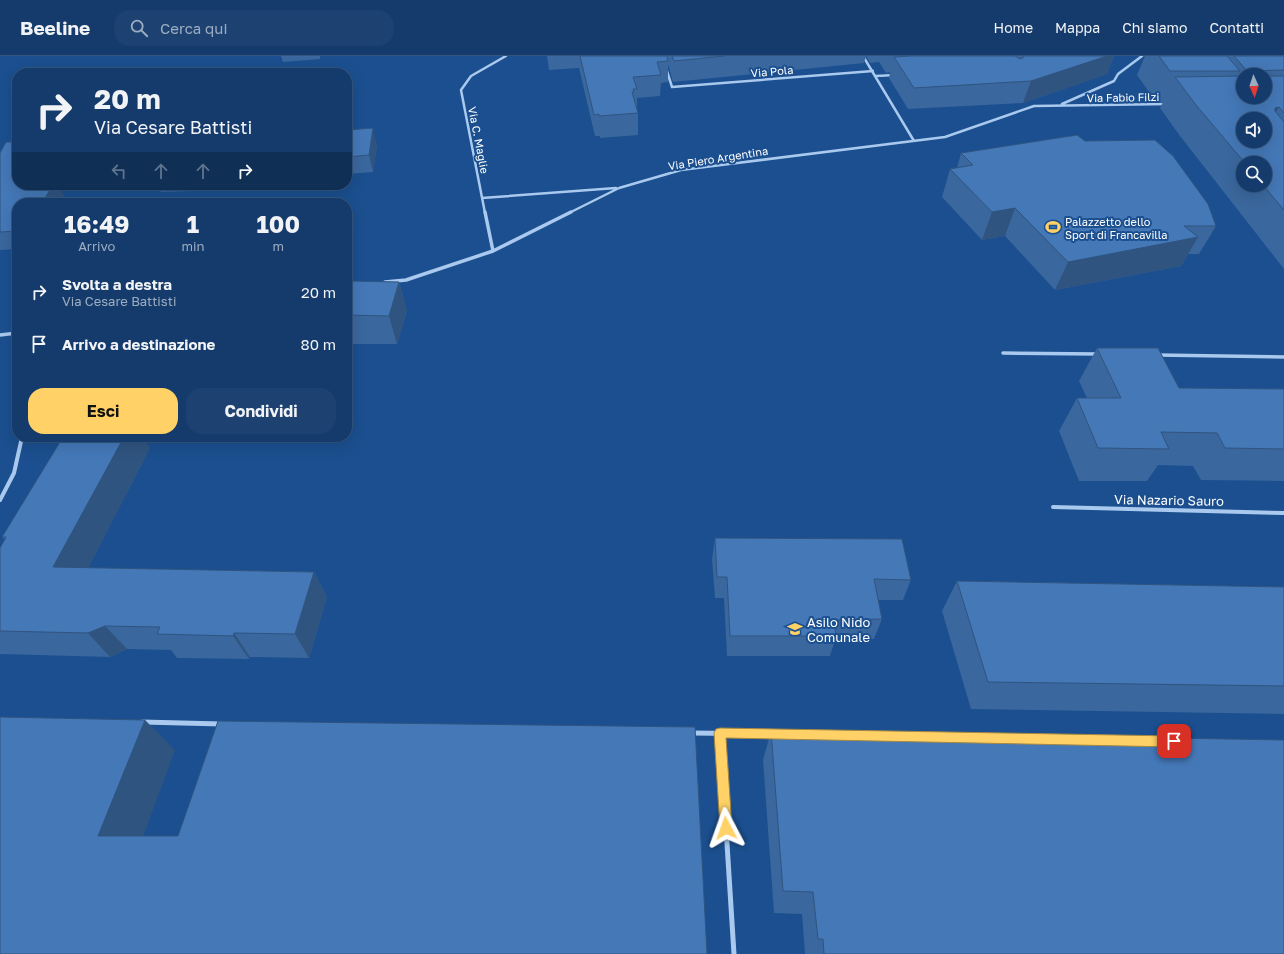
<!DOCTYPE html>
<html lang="it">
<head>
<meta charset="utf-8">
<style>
	:root { --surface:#143b6b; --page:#1d4271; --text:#f1f3f6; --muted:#9dadc1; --line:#33557e; --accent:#ffd166 }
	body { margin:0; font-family:"Golos Text",sans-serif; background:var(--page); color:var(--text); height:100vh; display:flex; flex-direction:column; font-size:15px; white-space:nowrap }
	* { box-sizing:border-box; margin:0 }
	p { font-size:13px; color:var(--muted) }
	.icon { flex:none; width:22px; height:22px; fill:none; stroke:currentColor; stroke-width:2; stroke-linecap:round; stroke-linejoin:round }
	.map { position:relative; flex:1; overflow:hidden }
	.drawer { position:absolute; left:12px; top:142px; width:340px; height:244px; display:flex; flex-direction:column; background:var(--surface); border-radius:16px; box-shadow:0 4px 16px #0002,0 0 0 1px var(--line) }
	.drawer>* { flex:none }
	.top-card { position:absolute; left:12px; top:12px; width:340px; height:122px; border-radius:16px; box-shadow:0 4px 16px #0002,0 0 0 1px var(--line); background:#143b6b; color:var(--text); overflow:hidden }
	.needle { width:26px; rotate:177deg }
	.buttons { position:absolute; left:1236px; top:12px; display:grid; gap:8px }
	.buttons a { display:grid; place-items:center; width:36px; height:36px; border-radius:50%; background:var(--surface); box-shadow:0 4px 16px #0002,0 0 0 1px var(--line); font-size:20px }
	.pin { position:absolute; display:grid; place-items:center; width:34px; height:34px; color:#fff; margin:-17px; border-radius:8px; box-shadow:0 2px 6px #0006 }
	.me { position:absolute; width:44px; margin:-22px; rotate:356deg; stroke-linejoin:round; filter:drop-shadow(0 0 3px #0008) }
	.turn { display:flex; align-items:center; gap:14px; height:84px; padding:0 16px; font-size:18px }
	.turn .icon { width:52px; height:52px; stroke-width:2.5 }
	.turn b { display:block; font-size:28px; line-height:34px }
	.lanes { display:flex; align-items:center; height:38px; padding:0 16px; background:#0003; justify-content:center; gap:20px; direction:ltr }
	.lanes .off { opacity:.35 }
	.eta { display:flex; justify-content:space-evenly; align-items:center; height:68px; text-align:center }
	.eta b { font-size:24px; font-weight:700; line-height:28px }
	.action { display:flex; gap:8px; margin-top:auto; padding:8px 16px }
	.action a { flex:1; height:46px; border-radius:16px; background:var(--accent); color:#111; font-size:16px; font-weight:700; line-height:46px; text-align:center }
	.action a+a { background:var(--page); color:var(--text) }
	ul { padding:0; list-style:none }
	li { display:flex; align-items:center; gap:12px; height:52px; padding:0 16px }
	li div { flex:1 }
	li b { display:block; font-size:15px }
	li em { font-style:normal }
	header { display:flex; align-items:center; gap:24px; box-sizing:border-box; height:56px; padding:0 20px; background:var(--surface); border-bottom:1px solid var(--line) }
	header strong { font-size:19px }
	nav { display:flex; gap:22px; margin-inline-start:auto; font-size:14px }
	.search { width:280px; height:36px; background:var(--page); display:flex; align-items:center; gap:10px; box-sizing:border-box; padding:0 14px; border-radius:16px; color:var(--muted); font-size:15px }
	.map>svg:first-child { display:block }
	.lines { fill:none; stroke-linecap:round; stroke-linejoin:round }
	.minor-far3 { stroke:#a9c9ee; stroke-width:2.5 }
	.minor-far2 { stroke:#a9c9ee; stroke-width:3.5 }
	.minor-far1 { stroke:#a9c9ee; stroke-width:4 }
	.minor { stroke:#a9c9ee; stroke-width:5 }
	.wall { fill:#3a679d; fill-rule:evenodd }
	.shaded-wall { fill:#305480 }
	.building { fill:#4478b7; stroke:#305480; fill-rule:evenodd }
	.route { fill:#ffd166; stroke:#a68842 }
	.labels { text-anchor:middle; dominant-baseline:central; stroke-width:4; stroke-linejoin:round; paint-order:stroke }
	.far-street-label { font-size:11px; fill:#fff; stroke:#1b4f8f }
	.far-poi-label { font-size:11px; fill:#fff; stroke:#1b4f8f; text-anchor:start }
	.street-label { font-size:13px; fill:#fff; stroke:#1b4f8f }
	.poi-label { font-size:13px; fill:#fff; stroke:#1b4f8f; text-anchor:start }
</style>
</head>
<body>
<header>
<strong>Beeline</strong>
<div class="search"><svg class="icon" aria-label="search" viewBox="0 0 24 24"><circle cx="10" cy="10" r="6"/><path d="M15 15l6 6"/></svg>Cerca qui</div>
<nav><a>Home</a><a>Mappa</a><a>Chi siamo</a><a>Contatti</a></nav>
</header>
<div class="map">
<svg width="1284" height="898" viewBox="0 0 1284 898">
	<rect width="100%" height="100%" fill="#1b4f8f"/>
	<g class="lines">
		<path class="minor-far3" d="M863 0 914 85
			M666 12 672 31 873 15
			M876 20 895 19
			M1062 48 1114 25 1118 18 1142 0
			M482 142 616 132
			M485 157 461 34 471 20 506 0
			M569 157 619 132 681 114 945 81 1034 50 1167 48"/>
		<path class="minor-far2" d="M485 156 493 195
			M385 226 406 224 493 195 571 156
			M0 279 17 277
			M1003 297 1098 298
			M1157 299 1284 301"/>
		<path class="minor-far1" d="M0 444 14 417 22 381
			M1053 451 1284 457"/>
		<path class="minor" d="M142 666 222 668
			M690 677 775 678
			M720 677 734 898"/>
	</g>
	<path class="wall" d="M281 0H320V3L283 6Z
		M547 0H1114L1107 18 1023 47 908 53 889 22 890 16 886 17 879 6 870 7 866 0 864 7 673 26 668 8V26L661 27 660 40 637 42V53L638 57V79L600 82V80H595L579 12 549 14Z
		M1145 0H1284V213L1180 80 1160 52 1163 46H1156L1137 19ZM1243 19H1265V41H1243ZM1243 107H1265V129H1243Z
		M347 74 377 89 373 116 347 118Z
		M1085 85 1216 170 1199 198H1188L1181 210 1055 234 1005 180 982 184 942 141 950 113 957 112 961 97Z
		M0 97 61 135 65 142 17 147V193L0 194Z
		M157 129H193L191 135 161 136Z
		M347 225 399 226 407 255 397 288H347Z
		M1097 292 1179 332 1284 333V425L1201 424 1193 410 1158 409 1147 425H1079L1059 375 1077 342H1087L1079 325Z
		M150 392 88 512 314 516 327 541 309 602 250 601 249 603 177 602 171 594 127 593 110 601 0 598V492L5 484 2 481Z
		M715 482 911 524 903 544H878L882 563 874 583 835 584 830 600H727L724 542H715L712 503Z
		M957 525 1284 531V658L971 653 942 555Z
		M771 675 1284 898H805L802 858 774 857 763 704Z"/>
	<path class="shaded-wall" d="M1107 0H1114L1107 18 1023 47 1031 25Z
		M1279 51 1265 75 1275 52Z
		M373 72 377 89 373 116 369 99Z
		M49 129H63L61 135 65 142 62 147H42Z
		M188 129H193L191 135Z
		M1015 152 1005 180 982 184 992 156Z
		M1198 181 1181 210 1055 234 1068 206Z
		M399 226 407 255 397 288 389 260Z
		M124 381H143L150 392 76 536 53 511Z
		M314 516 327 541 309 602 295 578Z
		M105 570 127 593 110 601 88 577Z
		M234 577 250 601 249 603 233 580Z
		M145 664 175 694 134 805 98 780Z"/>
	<path class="building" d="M580 0H667L668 5 657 6 661 19 633 21 637 33H633L634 36H632L638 57 599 60V58L594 59Z
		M672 0H724L674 5Z
		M911 0H1015L1020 3 1023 2V0H1107L1031 25 914 32 894 1Z
		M1159 0H1227L1240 15H1170Z
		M1234 0H1284V14L1247 15Z
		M1243 20V41H1265V20H1284V57L1279 51 1275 52V55L1284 66V154L1263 129H1265V107H1245L1196 49 1175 21ZM1243 63H1265V85H1243Z
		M373 72 369 99 347 101V74Z
		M1077 79 1085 85 1155 84 1173 100 1208 148 1216 170H1184L1198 181 1068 206 1015 152 992 156 950 113 973 109 961 97Z
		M6 86H17V129H53L42 147H17V175L0 176V97Z
		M347 225 399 226 389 260 347 259Z
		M1097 292H1158L1179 332 1284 333V393L1225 392 1217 377 1161 376 1169 393 1098 392 1077 342H1121Z
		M63 381H124L53 511 314 516 295 578 234 577 233 580 157 578 160 571 105 570 88 577 0 575V492L6 481H2Z
		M715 482 902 483 911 524 874 523 882 563 834 564 836 580H730L727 521H717Z
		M957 525 1284 531V630L988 626Z
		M0 661 145 664 98 780H178L218 665 695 671 707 898H0Z
		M771 675 1284 684V898H824L823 883H818L813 836 783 835Z"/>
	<path class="route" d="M720 672 1174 680 1178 682 1180 685 1178 689 1174 691 726 682 732 772 730 776 726 778 722 776 720 772 714 677 716 673Z"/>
	<defs>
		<g id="stadium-bare" transform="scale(1.2)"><path d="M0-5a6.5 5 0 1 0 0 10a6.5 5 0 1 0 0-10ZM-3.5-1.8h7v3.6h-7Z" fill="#ffd166" stroke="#1b4f8f" stroke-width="2.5" paint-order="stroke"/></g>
		<g id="school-bare" transform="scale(1.2)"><path d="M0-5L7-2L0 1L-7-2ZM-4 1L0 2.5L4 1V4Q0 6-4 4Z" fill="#ffd166" stroke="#1b4f8f" stroke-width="2.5" paint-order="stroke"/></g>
	</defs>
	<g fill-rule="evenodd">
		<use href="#stadium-bare" x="1053" y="171"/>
		<use href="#school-bare" x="795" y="573"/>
	</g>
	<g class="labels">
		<g class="far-street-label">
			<text transform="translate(772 15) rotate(-5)">Via Pola</text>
			<text transform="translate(1123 41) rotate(-1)">Via Fabio Filzi</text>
			<text transform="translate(479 84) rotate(79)">Via C. Maglie</text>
			<text transform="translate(718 102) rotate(-9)">Via Piero Argentina</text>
		</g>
		<g class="far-poi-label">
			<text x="1065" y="165">Palazzetto dello<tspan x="1065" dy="13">Sport di Francavilla</tspan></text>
		</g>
		<g class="street-label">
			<text transform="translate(1169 444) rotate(1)">Via Nazario Sauro</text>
		</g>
		<g class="poi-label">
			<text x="807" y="566">Asilo Nido<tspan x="807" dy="15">Comunale</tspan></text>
		</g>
	</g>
</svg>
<div class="buttons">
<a><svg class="needle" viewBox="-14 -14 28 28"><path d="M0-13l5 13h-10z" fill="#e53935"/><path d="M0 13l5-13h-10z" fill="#9dadc1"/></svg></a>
<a><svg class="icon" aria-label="sound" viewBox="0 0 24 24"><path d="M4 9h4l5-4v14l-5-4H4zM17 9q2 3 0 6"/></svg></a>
<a><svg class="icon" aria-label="search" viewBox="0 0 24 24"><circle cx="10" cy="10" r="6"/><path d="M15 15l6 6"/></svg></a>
</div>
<div class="pin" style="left:1174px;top:685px;background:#d93025"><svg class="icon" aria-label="arrive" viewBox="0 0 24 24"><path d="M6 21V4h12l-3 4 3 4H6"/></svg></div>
<svg class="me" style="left:726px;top:772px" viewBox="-20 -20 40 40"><path d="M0-17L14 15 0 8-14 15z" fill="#ffd166" stroke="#fff" stroke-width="4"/></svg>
<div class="top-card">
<div class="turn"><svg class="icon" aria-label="right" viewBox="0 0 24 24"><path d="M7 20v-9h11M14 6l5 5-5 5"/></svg><div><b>20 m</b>Via Cesare Battisti</div></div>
<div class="lanes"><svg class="icon off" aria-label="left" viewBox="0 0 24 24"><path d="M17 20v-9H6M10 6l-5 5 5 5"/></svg><svg class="icon off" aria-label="ahead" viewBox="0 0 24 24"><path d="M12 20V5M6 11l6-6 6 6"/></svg><svg class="icon off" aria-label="ahead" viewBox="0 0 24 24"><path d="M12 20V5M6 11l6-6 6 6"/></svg><svg class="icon" aria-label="right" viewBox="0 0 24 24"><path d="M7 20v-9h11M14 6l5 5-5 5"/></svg></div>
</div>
<section class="drawer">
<div class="eta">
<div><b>16:49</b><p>Arrivo</p></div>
<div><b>1</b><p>min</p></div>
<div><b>100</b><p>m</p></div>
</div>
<ul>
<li><svg class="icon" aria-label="right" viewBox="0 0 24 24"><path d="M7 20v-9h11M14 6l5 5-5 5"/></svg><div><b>Svolta a destra</b><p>Via Cesare Battisti</p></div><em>20 m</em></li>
<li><svg class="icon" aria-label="arrive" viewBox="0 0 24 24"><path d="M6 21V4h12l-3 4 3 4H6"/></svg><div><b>Arrivo a destinazione</b></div><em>80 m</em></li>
</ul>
<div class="action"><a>Esci</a><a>Condividi</a></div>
</section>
</div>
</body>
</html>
